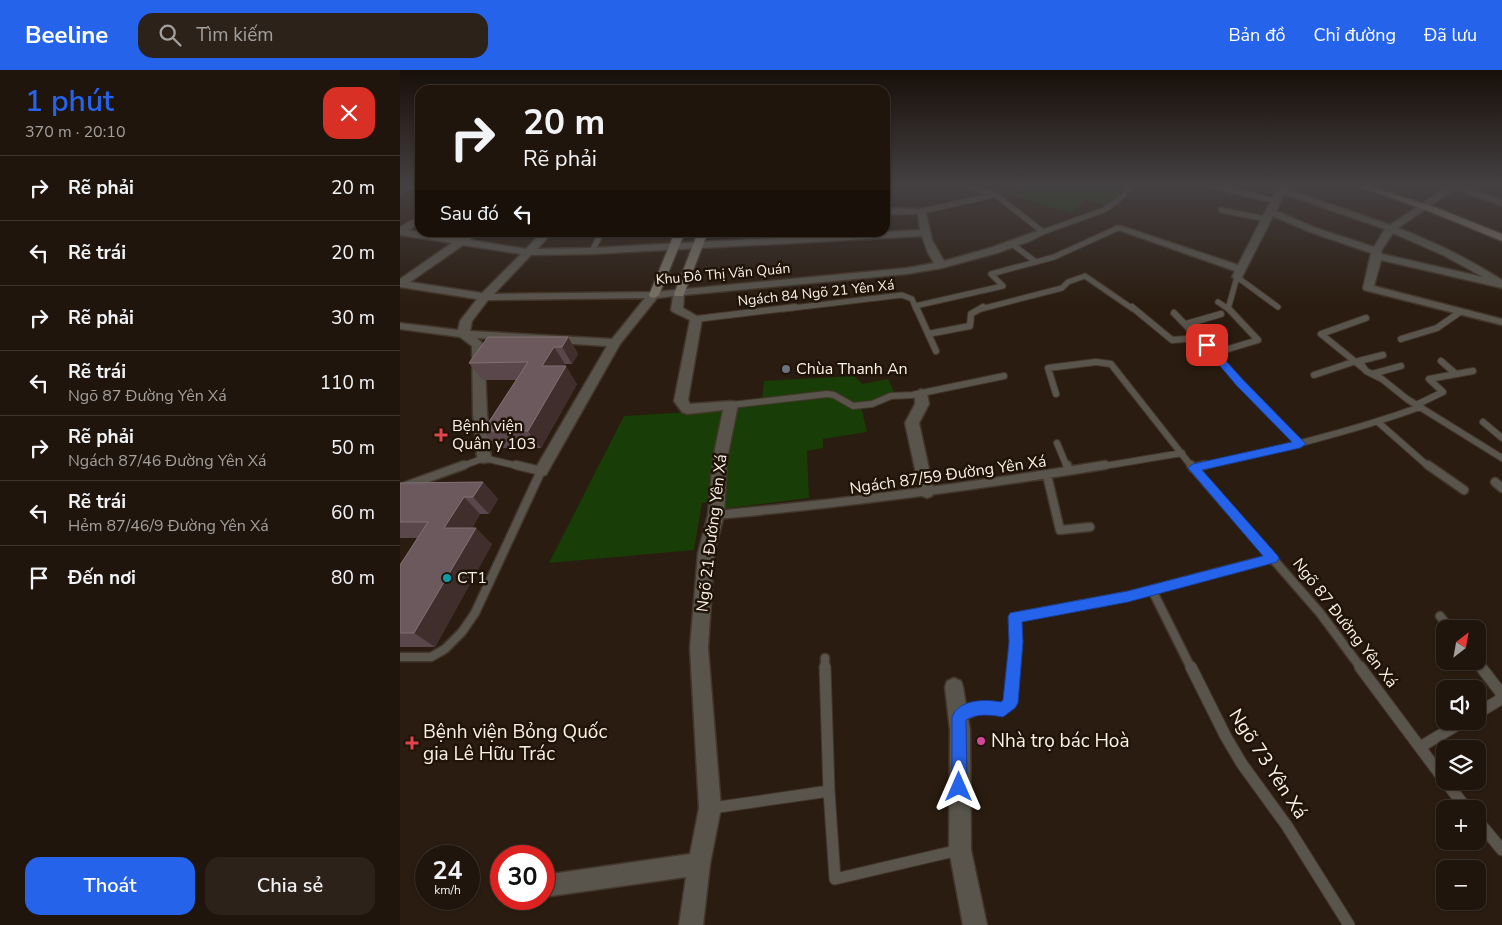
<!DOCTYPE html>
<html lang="vi">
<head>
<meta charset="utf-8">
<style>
	:root { --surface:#20150c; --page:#2d221a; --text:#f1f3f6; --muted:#a29f9d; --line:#3d342d; --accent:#2563eb }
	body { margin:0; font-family:"Nunito Sans",sans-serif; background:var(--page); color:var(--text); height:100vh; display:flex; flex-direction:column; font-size:19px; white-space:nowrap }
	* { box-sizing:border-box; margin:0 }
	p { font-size:16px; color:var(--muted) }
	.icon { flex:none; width:28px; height:28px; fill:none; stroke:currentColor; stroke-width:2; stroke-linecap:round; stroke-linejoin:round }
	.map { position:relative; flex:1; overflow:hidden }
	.details { display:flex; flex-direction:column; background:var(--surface); width:400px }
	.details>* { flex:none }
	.top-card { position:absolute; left:15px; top:15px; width:475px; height:152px; border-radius:15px; box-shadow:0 1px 4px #0004,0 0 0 1px var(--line); background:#20150c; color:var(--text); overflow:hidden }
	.needle { width:32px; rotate:31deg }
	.buttons { position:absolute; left:1036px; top:550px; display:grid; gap:10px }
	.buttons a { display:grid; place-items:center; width:50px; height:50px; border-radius:10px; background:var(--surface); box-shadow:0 1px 4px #0004,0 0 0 1px var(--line); font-size:25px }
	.speed { position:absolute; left:15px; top:775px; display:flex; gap:10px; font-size:25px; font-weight:700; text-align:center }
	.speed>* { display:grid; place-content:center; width:65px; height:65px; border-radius:50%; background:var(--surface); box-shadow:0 1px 4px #0004,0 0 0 1px var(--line); line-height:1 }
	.speed small { font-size:12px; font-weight:400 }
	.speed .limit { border:8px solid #d22; background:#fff; color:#111 }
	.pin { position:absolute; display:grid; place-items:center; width:42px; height:42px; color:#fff; margin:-21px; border-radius:10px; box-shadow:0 2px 8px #0006 }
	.me { position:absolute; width:55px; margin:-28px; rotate:0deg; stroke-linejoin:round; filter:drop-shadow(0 0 4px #0008) }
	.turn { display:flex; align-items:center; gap:18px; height:105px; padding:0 25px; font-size:22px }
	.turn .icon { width:65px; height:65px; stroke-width:2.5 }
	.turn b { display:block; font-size:35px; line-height:42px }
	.then { display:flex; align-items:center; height:48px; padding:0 25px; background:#0003; gap:10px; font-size:19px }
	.round { display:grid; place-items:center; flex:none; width:52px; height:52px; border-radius:15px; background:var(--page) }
	.overview { display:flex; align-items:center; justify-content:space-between; height:85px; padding:0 25px }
	h1 { font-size:30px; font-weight:600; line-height:38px; color:var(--accent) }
	.cta { display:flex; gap:10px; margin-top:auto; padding:10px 25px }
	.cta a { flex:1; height:58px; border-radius:15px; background:var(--accent); color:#fff; font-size:20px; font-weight:600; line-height:58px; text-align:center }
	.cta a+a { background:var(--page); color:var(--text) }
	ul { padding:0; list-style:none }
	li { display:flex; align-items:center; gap:15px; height:65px; padding:0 25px; border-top:1px solid var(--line) }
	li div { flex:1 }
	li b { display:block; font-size:19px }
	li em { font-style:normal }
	header { display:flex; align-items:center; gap:30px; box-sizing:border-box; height:70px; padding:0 25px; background:var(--accent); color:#fff }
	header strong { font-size:24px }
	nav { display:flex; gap:28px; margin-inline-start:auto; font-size:18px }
	.search { width:350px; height:45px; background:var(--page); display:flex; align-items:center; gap:12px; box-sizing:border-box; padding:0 18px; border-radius:15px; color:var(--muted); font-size:19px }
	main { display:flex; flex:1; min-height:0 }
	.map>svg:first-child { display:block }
	.green { fill:#183d06 }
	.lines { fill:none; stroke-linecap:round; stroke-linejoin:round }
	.lane-far3-casing { stroke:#43362a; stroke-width:7 }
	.lane-far2-casing { stroke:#43362a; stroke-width:8 }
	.lane-far1-casing { stroke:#43362a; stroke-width:11 }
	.lane-casing { stroke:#43362a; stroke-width:13 }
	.street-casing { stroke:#43362a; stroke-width:3 }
	.secondary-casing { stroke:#43362a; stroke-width:3 }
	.lane-far3 { stroke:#59554d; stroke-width:5 }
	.lane-far2 { stroke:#59554d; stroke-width:6 }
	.lane-far1 { stroke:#59554d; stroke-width:8 }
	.lane { stroke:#59554d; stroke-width:11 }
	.street { fill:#59554d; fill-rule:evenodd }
	.secondary { fill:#797366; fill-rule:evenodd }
	.wall { fill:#5a474c }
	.shaded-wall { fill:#402e2d }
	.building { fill:#6b595d; stroke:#827172 }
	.route { fill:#2563eb; stroke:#184099 }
	.worship-dot { fill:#6b7280; stroke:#201307; stroke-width:2 }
	.health-dot { fill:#e0444e; stroke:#201307; stroke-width:2 }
	.culture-dot { fill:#0f9aa8; stroke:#201307; stroke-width:2 }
	.hotel-dot { fill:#d1479c; stroke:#201307; stroke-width:2 }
	.labels { text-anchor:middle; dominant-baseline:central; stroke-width:5; stroke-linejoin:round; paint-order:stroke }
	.far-street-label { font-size:14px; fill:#faf1e8; stroke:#201307 }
	.poi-label { font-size:16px; fill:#faf1e8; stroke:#201307; text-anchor:start }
	.street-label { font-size:16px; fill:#faf1e8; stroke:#201307 }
	.near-poi-label { font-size:19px; fill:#faf1e8; stroke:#201307; text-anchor:start }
	.near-street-label { font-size:19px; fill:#faf1e8; stroke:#201307 }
</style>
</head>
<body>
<header>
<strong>Beeline</strong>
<div class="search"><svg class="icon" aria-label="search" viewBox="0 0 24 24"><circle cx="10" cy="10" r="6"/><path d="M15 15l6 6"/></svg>Tìm kiếm</div>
<nav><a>Bản đồ</a><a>Chỉ đường</a><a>Đã lưu</a></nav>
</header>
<main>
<section class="details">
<div class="overview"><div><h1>1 phút</h1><p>370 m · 20:10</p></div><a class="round" style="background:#d93025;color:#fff"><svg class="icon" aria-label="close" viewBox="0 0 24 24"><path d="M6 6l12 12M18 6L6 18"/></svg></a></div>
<ul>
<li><svg class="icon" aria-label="right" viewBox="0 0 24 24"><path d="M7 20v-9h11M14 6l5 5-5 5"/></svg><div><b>Rẽ phải</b></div><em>20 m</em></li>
<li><svg class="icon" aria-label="left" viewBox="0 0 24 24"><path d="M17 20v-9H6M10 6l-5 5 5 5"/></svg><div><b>Rẽ trái</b></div><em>20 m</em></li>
<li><svg class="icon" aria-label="right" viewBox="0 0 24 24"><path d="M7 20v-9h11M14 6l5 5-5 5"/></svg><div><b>Rẽ phải</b></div><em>30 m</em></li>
<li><svg class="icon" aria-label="left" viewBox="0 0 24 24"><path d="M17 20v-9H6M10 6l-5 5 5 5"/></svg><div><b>Rẽ trái</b><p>Ngõ 87 Đường Yên Xá</p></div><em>110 m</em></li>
<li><svg class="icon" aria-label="right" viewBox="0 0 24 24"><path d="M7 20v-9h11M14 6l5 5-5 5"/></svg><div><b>Rẽ phải</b><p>Ngách 87/46 Đường Yên Xá</p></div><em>50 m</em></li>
<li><svg class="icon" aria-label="left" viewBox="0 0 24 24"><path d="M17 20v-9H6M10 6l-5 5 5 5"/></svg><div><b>Rẽ trái</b><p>Hẻm 87/46/9 Đường Yên Xá</p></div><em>60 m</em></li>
<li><svg class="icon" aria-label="arrive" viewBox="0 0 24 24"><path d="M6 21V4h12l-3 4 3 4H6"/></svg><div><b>Đến nơi</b></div><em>80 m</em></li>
</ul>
<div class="cta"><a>Thoát</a><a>Chia sẻ</a></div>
</section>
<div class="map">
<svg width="1102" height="855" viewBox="0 0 1102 855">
	<rect width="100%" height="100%" fill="#2a1c10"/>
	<path class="green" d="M618 115H729L708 136 685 130 672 143 606 124Z
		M454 306 462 314 488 309 495 324 461 336 467 362 423 369V378L407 381 409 428 321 439 328 378 336 337 362 330 364 311Z
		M324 340 310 410 312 432 302 433 294 480 149 493 224 346Z"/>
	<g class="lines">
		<g class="lane-far3-casing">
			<path id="lane-far3" d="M566 115 596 125 643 162 704 140 717 131 733 115
				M809 115 876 131
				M821 140 866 149
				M522 141 594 125
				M612 174 636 192
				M192 181 202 162
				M818 232 827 238
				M515 236 603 216 591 204 654 187 718 158
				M384 239 502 225 512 229 516 239
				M581 239 662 218 668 212 685 206 733 239
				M828 239 837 207 878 237"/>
		</g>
		<g class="lane-far2-casing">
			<path id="lane-far2" d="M516 237 536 281
				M732 237 772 270 800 268
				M774 243 900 374
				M296 249 395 237
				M786 254 821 244
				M528 264 570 256 571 244 583 237
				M1001 269 1037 258 1060 242
				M815 283 858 270 827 237
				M983 285 959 291 966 301 982 309 1007 329 1102 388
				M1041 291 1056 304
				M963 298 921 264 966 248
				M972 304 1001 296
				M914 305 953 292
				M656 324 648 298 696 292 711 294 792 397
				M331 335 427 324 434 325 453 336 472 334 491 326 512 325 604 306
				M1083 352 1102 368
				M979 353 1029 397
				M657 373 667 397
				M60 397 84 388 122 397
				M698 397 782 383
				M800 397C874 380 948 363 1020 337L1018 334 1043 322 1029 309 1073 301"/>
		</g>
		<g class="lane-far1-casing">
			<path id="lane-far1" d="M667 395 669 401
				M791 395 920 543 961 598
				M1028 395 1064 420
				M793 398 805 395
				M647 405 660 460 690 457
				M1095 412 1102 418
				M0 418 64 395
				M316 445C447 433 576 416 705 395
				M752 520 791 598
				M1040 546 1050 559
				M0 587H31L45 579 62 562 75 543 141 401 116 395
				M425 588V598
				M1076 591 1082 598
				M613 598 616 572 615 547 728 526 873 488"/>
		</g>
		<g class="lane-casing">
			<path id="lane" d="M425 597 429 721 435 809 559 780
				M791 597 826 667 842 694 887 756 949 855
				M960 597 1045 711
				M1078 643 1101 629V623L1081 597
				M559 647 580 638 603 639 610 633 614 597
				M1020 677 1064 651
				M1045 711 1067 739
				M312 738 429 721
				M1078 751 1102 780"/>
		</g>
		<g class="street-casing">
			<path id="street" d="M5 115H15L0 124V117Z
				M863 115H888L887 119 990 155 1050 115H1059L1102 130V136L1055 119 998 158C1034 172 1069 189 1102 210V218L981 190 974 216 1102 249V255L964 220 963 218 971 183 910 162 873 146 842 207 837 210 832 207 835 201 713 158 715 156H721L838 195 876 121ZM884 124 985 159 974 177 916 158 876 141ZM993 163 1043 185 1083 207 982 184 981 181Z
				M485 138 525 139 532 170 544 191 590 178 640 160 643 159 648 162 630 171 597 183 542 198 507 204 284 225 283 238 302 249 288 330 290 334 331 331 336 332 338 335 327 389 324 445 314 483 308 578 321 738 310 794 303 855H279L286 807 144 827V805L290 784 299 738 290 578 298 483 308 445 313 389 323 340 287 344 282 342 274 331 290 250 273 242 271 240 273 226 257 228 220 274 146 405 141 406 136 405 134 401 207 276 77 268 84 275 87 343 91 388 89 392 84 393 79 392 77 388 73 343 72 276 60 267 0 259V253L58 260 60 251 77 229 0 217V209L52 173 0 165V157L20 146V153L8 160 59 168 68 162H80L70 170 126 179 142 162H153L137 179 192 178 520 160 518 144H485ZM522 166 528 183 534 193 507 198 254 222 94 224 131 185 192 184ZM63 175 121 184 82 223 10 212ZM245 228 212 269 70 261 72 251 88 230Z
				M521 319 527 323 529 334 519 353 534 422 532 426 527 428 522 426 520 422 505 353 515 334V323Z
				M554 608 561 611 563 617 570 660 571 780 587 855H563L549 780 550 660 545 617 547 611Z"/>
		</g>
		<g class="secondary-casing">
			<path id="secondary" d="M955 115H966L1037 138 1102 164V171L1031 142Z
				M275 162H285L259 225 254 228 250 227 249 225Z
				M298 162H308L284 224 283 226H275L274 224Z"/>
		</g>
		<use href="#lane-far3" class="lane-far3"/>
		<use href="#lane-far2" class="lane-far2"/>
		<use href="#lane-far1" class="lane-far1"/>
		<use href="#lane" class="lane"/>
		<use href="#street" class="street"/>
		<use href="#secondary" class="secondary"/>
	</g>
	<path class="wall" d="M168 267 178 284 172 294H165L163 296 177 314 141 378H97L83 361 116 310H82L69 293Z
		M83 412 98 429 89 444H80L72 458 92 474 35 577H0V495L17 468H0V413Z"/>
	<path class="shaded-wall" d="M168 267 178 284 172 294 162 277Z
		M154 277 165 294 153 314 142 296Z
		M166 296 177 314 141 378 128 361Z
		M83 412 98 429 89 444 73 427Z
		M64 427 80 444 62 474 44 458Z
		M76 458 92 474 35 577 14 563Z"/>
	<path class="building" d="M88 267H168L162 277H154L142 296H166L128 361H83L128 292 69 293Z
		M83 412 73 427H64L44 458H76L14 563H0V495L28 452H0V413Z"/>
	<linearGradient id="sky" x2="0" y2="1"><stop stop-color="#170f09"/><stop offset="0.49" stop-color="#444042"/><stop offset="1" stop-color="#444042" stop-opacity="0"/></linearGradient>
	<rect width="1102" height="234" fill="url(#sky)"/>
	<path class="route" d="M807 272 810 273 844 311 906 374 900 378 802 400 877 485 879 488 877 492 728 532 622 552 623 572 618 633 615 638 603 647C591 645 577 643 566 650L567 717 565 723 559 725 554 723 552 717V647C559 629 585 629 601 632L603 630 609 572 608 547 610 543 728 521 863 486 788 398 793 394 892 372 837 316 804 277 803 275Z"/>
	<circle class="worship-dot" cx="386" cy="299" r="5"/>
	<g class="health-dot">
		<path d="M38.5 357.5h5v5h5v5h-5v5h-5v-5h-5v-5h5z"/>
		<path d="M9.5 665.5h5v5h5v5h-5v5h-5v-5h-5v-5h5z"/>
	</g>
	<circle class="culture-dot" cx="47" cy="508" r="5"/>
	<circle class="hotel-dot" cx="581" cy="671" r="5"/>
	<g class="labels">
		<g class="far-street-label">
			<text transform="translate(323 204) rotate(-5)">Khu Đô Thị Văn Quán</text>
			<text transform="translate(416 223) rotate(-6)">Ngách 84 Ngõ 21 Yên Xá</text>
		</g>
		<g class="poi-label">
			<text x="396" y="299">Chùa Thanh An</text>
			<text x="52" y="356">Bệnh viện<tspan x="52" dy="18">Quân y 103</tspan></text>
			<text x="57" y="508">CT1</text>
		</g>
		<g class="street-label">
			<text transform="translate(548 405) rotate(-8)">Ngách 87/59 Đường Yên Xá</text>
			<text transform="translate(312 463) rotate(-83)">Ngõ 21 Đường Yên Xá</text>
			<text transform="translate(945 553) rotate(52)">Ngõ 87 Đường Yên Xá</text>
		</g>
		<g class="near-poi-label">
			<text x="23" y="662">Bệnh viện Bỏng Quốc<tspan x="23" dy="22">gia Lê Hữu Trác</tspan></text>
			<text x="591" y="671">Nhà trọ bác Hoà</text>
		</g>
		<g class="near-street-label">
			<text transform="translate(868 694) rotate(57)">Ngõ 73 Yên Xá</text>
		</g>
	</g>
</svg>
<div class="buttons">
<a><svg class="needle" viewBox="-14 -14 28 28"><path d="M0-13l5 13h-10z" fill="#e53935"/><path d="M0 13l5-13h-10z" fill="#a29f9d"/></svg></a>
<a><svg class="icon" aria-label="sound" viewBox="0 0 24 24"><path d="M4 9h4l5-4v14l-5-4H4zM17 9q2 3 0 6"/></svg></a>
<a><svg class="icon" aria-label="layers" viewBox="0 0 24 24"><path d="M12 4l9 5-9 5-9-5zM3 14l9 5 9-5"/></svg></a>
<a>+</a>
<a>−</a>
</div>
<div class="speed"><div>24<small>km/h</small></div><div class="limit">30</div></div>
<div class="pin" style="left:807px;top:275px;background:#d93025"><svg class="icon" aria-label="arrive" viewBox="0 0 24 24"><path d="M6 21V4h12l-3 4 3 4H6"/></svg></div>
<svg class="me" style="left:559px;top:717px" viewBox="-20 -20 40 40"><path d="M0-17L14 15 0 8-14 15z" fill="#2563eb" stroke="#fff" stroke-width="4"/></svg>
<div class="top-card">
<div class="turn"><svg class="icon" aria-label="right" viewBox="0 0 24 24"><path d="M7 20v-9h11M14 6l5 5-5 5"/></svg><div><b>20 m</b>Rẽ phải</div></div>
<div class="then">Sau đó<svg class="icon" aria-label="left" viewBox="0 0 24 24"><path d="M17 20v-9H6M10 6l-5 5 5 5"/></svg></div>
</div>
</div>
</main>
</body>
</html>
